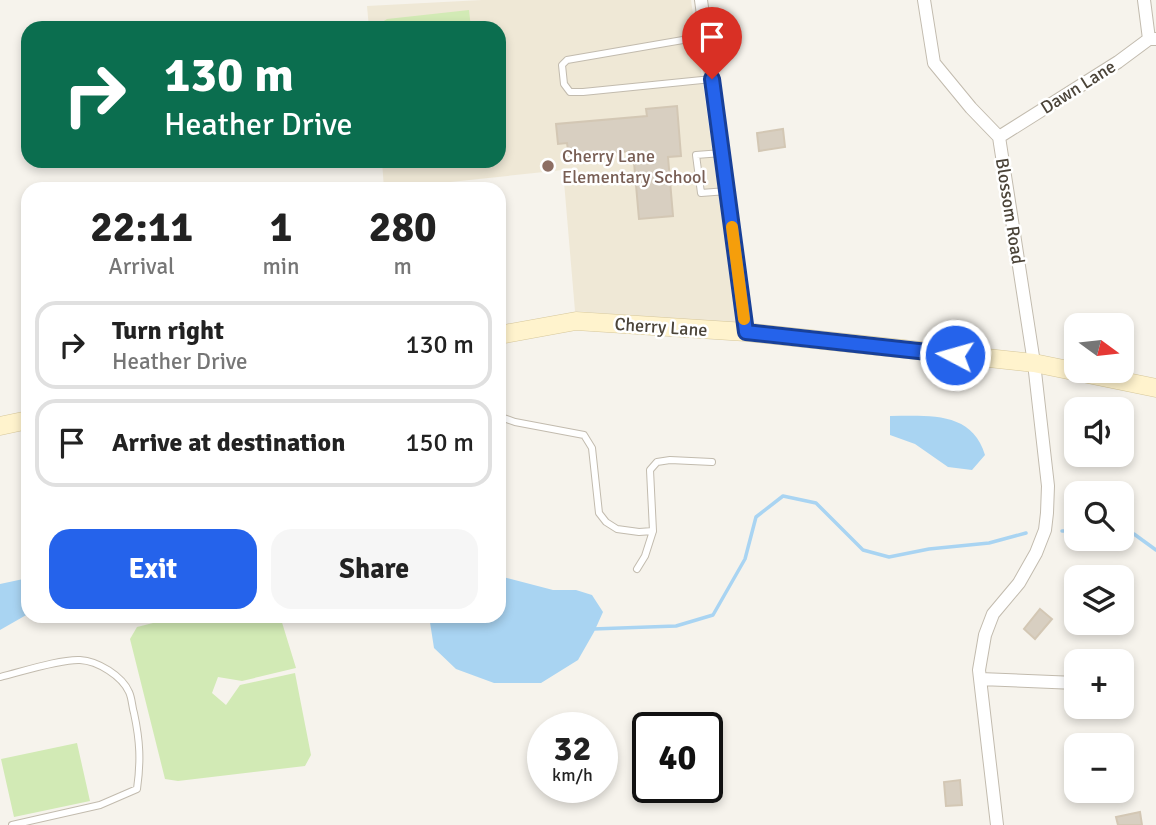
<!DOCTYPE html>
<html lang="en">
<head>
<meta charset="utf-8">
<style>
	:root { --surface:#fff; --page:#f6f6f6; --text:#222; --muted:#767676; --line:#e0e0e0; --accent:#2563eb }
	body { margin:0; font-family:Signika,sans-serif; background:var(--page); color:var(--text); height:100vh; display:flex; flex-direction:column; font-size:26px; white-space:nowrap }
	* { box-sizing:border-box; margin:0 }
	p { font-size:23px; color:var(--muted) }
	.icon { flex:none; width:38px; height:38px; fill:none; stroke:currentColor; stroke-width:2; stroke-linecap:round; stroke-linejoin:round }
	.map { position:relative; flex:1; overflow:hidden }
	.drawer { position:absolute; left:21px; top:182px; width:485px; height:441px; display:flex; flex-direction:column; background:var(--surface); border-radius:21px; box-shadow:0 4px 10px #0003 }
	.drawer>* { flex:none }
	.hud { position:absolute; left:21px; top:21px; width:485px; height:147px; border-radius:21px; box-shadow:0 4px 10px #0003; background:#0b6e4f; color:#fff; overflow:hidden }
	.needle { width:46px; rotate:105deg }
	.controls { position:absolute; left:1064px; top:313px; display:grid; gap:14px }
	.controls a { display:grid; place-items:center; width:70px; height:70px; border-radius:14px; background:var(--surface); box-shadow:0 4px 10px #0003; font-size:35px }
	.speed { position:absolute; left:527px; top:712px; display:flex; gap:14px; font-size:35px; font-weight:700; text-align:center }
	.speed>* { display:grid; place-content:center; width:91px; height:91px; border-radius:50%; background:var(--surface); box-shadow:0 4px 10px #0003; line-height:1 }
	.speed small { font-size:18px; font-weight:400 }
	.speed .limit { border:4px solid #111; border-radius:10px; background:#fff; color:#111 }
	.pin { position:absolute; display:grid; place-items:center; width:60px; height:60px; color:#fff; margin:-72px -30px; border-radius:50% 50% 50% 0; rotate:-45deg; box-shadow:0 0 7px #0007 }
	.pin .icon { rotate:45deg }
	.me { position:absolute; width:77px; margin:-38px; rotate:276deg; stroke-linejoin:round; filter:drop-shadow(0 0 5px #0008) }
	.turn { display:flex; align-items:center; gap:24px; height:147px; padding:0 28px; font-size:32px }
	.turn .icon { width:91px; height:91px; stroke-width:2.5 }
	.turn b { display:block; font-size:49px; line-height:60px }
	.eta { display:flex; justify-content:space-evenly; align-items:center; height:119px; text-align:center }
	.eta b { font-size:42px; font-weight:700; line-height:49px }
	.action { display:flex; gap:14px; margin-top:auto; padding:14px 28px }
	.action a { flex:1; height:80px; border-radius:21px; background:var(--accent); color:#fff; font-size:28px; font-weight:700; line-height:80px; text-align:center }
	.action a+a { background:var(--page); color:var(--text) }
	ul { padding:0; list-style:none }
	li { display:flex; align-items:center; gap:21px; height:88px; margin:0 14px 10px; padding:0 14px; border:4px solid var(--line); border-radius:21px }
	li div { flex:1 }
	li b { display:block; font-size:26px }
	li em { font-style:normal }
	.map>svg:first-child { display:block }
	.education { fill:#efe8d6 }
	.green { fill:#d2eab5 }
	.water { fill:#a9d4f2 }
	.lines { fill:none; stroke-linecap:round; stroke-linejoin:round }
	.stream { stroke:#a9d4f2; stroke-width:3.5 }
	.building { fill:#d8cfc1; stroke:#d3c7b4; stroke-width:2 }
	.lane-casing { stroke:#c2bbae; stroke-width:8 }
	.street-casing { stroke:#c2bbae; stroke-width:14 }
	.secondary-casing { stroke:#d6c79b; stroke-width:19 }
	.lane { stroke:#fff; stroke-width:6 }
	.street { stroke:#fff; stroke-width:12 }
	.secondary { stroke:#fff3cd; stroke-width:18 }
	.route-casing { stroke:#184099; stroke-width:18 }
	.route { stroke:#2563eb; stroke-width:12 }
	.slow { stroke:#f59e0b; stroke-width:12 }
	.education-dot { fill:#8d6e63; stroke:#fff; stroke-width:2.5 }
	.labels { text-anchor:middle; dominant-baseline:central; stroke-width:5; stroke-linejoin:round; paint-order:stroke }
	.street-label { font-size:18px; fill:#4b4439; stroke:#fff }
	.education-label { font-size:18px; fill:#785e54; stroke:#fff; text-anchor:start }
</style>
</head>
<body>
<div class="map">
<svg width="1156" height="825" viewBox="0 0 1156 825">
	<rect width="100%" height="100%" fill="#f6f3ec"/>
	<path class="education" d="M482 0H691L737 324 575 311 563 170 384 189 382 161H499V28H369L367 6Z"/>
	<path class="green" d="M469 10 471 28H373L387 19Z
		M181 616H280L296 668 242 681 218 677 212 693 226 705 240 685 295 673 311 755 305 766 178 781 165 779 130 639 137 627Z
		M77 743 90 801 14 817 1 759Z"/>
	<path class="water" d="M890 416C929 416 972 411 985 455L972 470 948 467 915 444 890 435Z
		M499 576 553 590H576L592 595 603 612 594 632 578 660 541 683H494L456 669 434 648 429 616H499Z
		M28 578V614L0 630V584Z"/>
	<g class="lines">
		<path class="stream" d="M1062 531H1076
			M1122 533 1134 534 1156 550
			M413 616 432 619
			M593 629 676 626 713 615 745 559 756 517 783 496 816 503 863 550 889 557 929 549 989 543 1026 533"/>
	</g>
	<path class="building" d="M677 106 681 156 668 157 673 216 639 219 633 151 569 156 567 143 558 144 556 124 647 116 646 109Z
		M783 129 785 147 759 151 757 133Z
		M1040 609 1052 619 1035 639 1024 629Z
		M960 780 962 805 946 806 944 782Z
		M1140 812 1142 825H1118L1116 817Z"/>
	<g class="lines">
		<g class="lane-casing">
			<path id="lane" d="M706 36 567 60 562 65 564 84 570 92H583L712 79
				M722 153 696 155 701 193 727 191
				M499 406 501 417 515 422 584 435 592 448 599 513 606 522 617 529 639 532 653 531
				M637 569 645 556 653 531 650 470 657 462 670 460 712 462
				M0 677C21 672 60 659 80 660 98 661 122 676 129 692 132 698 132 707 134 713 140 741 141 761 137 789L100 805 12 825"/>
		</g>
		<g class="street-casing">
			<path id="street" d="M701 0 746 332
				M924 0 934 63 971 108 999 137 1034 363 1048 486 1047 513 1045 530 1036 553 1019 583 993 614 985 635 979 670 997 825
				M1144 0 1149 39
				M999 137 1118 62 1149 39H1156
				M980 679 1076 683"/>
		</g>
		<g class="secondary-casing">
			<path id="secondary" d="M499 335 576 321 746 332 1034 363 1156 388
				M0 426 28 420"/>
		</g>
		<use href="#lane" class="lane"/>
		<use href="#street" class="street"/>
		<use href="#secondary" class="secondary"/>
	</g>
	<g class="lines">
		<g class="route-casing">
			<path id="route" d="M712 79 746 332 955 355"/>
		</g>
		<use href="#route" class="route"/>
		<path class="slow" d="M732 227 744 319"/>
	</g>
	<circle class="education-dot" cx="548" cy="166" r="7"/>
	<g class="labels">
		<g class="street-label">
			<text transform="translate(1078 87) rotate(-32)">Dawn Lane</text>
			<text transform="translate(1010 211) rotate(81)">Blossom Road</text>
			<text transform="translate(661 327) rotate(4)">Cherry Lane</text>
		</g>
		<g class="education-label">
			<text x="562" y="156">Cherry Lane<tspan x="562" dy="21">Elementary School</tspan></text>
		</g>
	</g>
</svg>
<div class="controls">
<a><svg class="needle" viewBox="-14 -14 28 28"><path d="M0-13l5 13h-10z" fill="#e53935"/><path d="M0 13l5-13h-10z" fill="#767676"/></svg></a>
<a><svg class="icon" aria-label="sound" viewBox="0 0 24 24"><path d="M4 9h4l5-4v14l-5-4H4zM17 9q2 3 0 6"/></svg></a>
<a><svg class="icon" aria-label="search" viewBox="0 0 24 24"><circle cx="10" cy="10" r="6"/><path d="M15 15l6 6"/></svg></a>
<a><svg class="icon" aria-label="layers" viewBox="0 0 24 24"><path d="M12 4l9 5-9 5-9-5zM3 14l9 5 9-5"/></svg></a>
<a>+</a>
<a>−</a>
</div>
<div class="speed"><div>32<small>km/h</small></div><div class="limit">40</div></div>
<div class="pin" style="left:712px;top:79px;background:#d93025"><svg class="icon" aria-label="arrive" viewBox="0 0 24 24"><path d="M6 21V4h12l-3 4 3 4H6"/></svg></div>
<svg class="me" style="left:955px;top:355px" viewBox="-20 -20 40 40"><circle r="17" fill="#2563eb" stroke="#fff" stroke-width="3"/><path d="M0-11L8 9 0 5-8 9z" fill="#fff"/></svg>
<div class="hud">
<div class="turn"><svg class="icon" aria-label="right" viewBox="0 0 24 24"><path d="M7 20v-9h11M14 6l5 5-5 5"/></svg><div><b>130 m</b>Heather Drive</div></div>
</div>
<section class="drawer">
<div class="eta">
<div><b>22:11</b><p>Arrival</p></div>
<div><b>1</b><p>min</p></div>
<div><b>280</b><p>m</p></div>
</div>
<ul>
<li><svg class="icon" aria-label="right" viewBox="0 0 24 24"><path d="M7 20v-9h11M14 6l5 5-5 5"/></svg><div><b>Turn right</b><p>Heather Drive</p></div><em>130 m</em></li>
<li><svg class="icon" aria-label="arrive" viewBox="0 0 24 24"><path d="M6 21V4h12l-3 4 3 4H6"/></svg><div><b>Arrive at destination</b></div><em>150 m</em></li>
</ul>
<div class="action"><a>Exit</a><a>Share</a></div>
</section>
</div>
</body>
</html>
